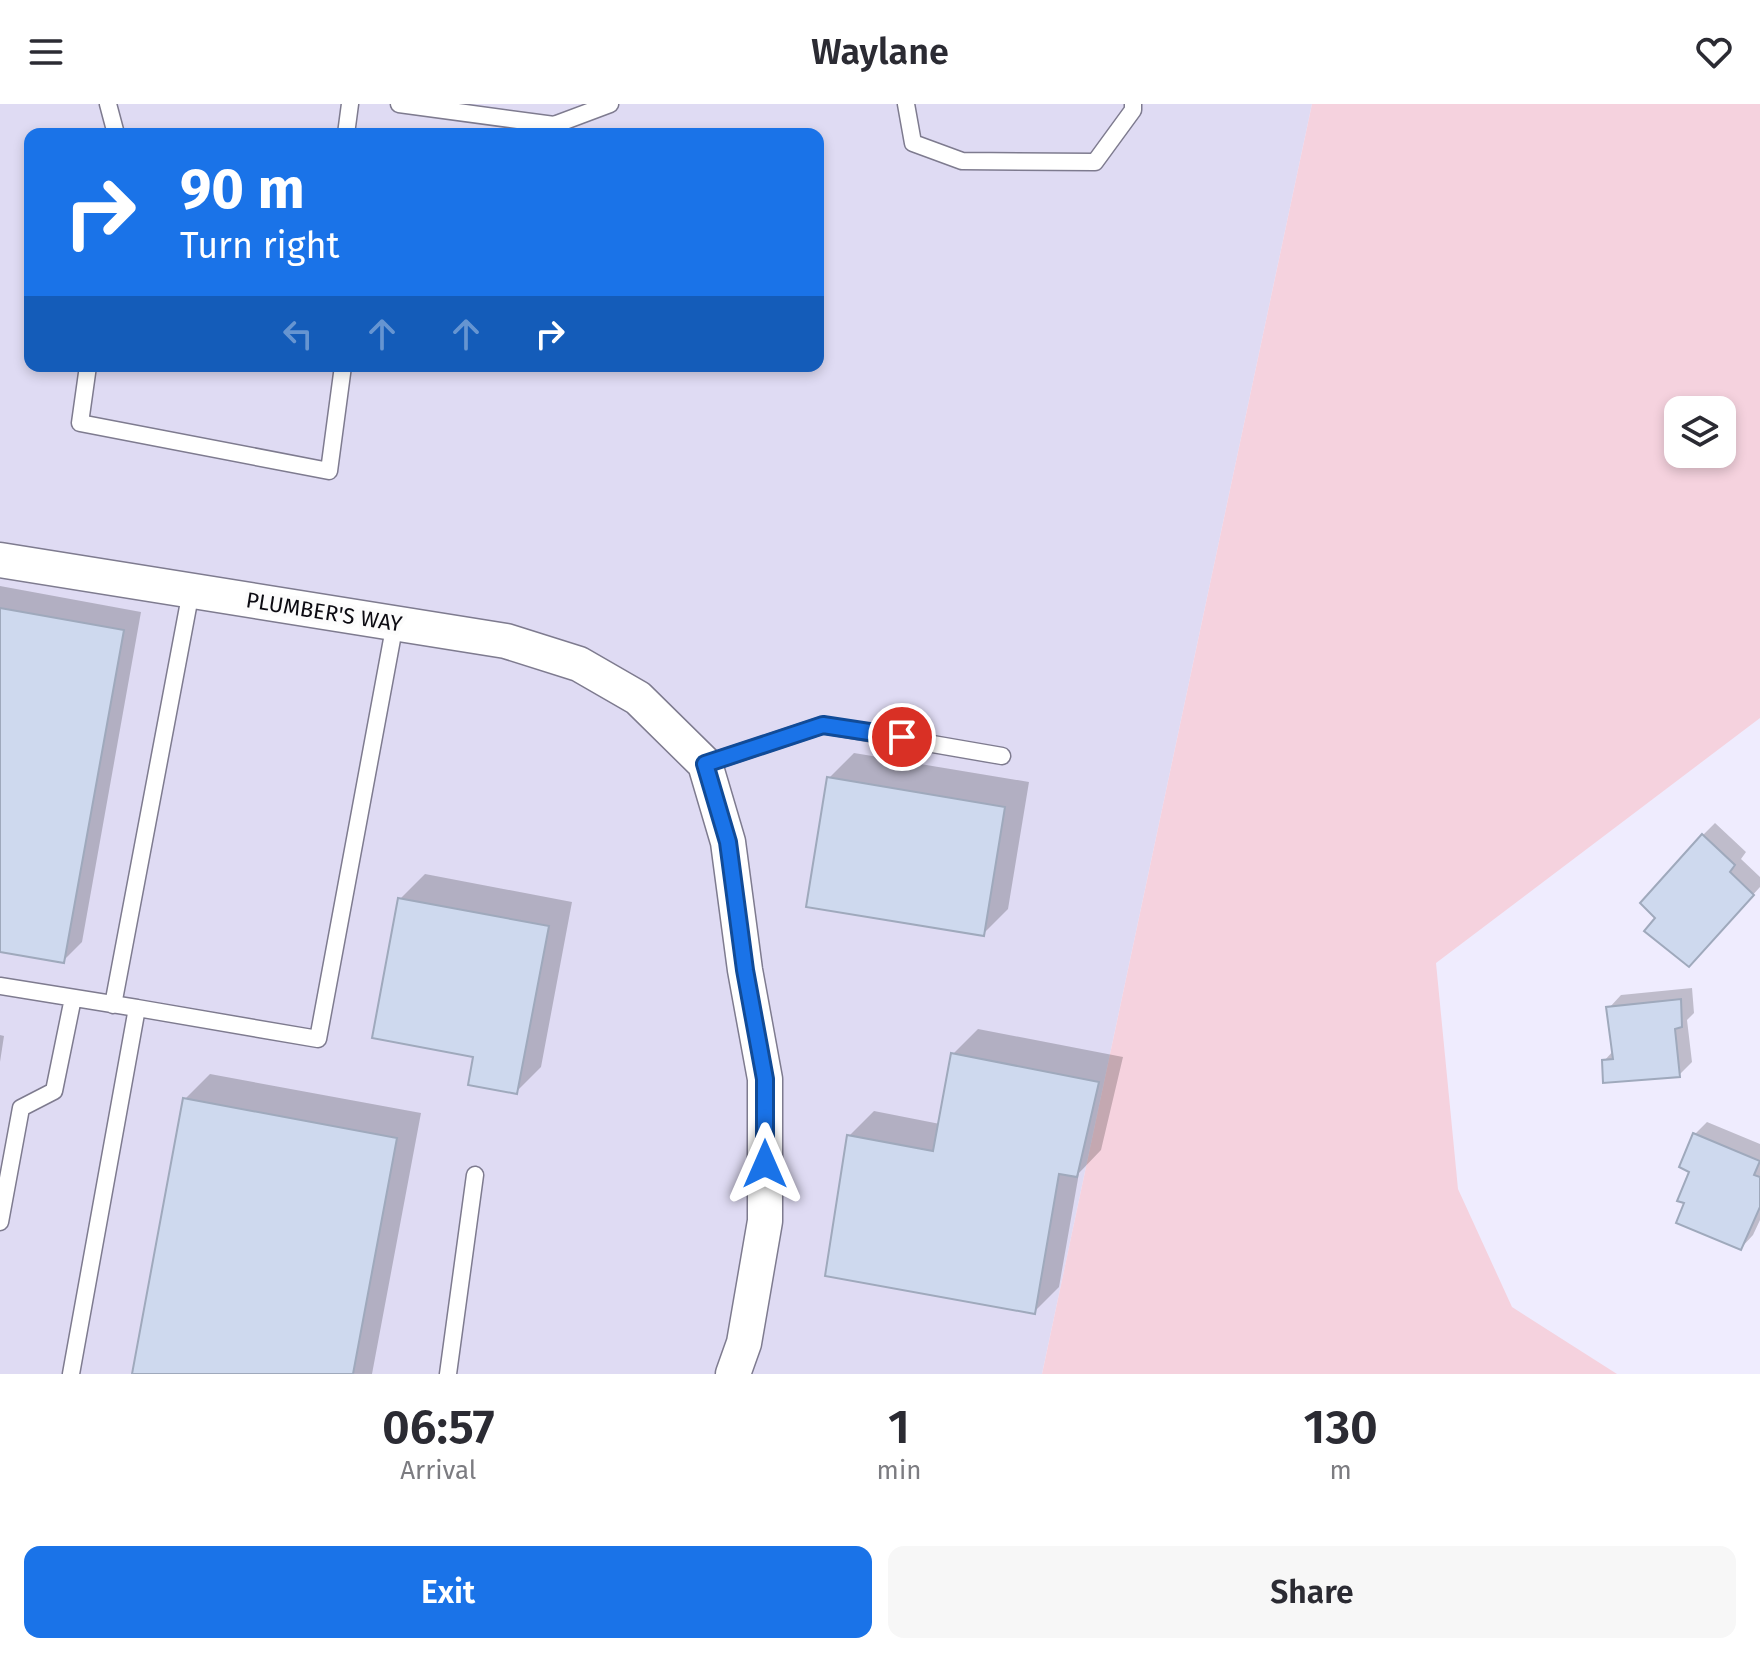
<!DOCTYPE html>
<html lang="en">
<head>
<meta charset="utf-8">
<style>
	:root { --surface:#fff; --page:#f7f7f7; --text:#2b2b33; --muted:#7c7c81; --accent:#1a73e8 }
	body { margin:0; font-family:"Fira Sans",sans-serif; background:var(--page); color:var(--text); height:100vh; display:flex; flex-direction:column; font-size:30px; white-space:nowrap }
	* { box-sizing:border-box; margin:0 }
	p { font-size:26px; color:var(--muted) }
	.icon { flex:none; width:44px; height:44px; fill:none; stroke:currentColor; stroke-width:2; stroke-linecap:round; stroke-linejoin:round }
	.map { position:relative; height:1270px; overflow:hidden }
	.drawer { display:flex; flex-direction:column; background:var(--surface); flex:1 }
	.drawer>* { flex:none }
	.top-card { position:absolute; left:24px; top:24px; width:800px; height:244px; border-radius:16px; box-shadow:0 4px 12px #0003; background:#1a73e8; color:#fff; overflow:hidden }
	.fabs { position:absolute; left:1664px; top:292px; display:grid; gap:16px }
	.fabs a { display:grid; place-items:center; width:72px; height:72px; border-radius:16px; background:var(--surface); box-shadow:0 4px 12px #0003; font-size:40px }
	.pin { position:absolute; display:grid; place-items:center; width:68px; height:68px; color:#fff; margin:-34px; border:4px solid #fff; border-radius:50%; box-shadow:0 2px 8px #0007 }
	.me { position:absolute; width:88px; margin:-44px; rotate:0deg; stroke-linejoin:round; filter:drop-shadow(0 0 6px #0008) }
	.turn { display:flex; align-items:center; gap:28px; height:168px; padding:0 24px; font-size:36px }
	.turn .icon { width:104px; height:104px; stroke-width:2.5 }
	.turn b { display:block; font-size:56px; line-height:68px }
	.lanes { display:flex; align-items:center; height:76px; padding:0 24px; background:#0003; justify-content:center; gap:40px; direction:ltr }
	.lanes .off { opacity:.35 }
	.eta { display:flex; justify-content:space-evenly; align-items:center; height:136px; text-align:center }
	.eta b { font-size:48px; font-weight:600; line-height:56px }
	.button { display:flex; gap:16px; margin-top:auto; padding:16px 24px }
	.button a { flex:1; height:92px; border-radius:16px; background:var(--accent); color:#fff; font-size:32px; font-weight:600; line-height:92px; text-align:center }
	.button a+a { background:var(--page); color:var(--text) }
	header { display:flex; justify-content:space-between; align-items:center; height:104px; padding:0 24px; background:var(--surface); font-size:36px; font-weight:600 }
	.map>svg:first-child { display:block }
	.built { fill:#dfdbf3; fill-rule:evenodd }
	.green { fill:#f5d2de; fill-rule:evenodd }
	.shadow { fill:#0003 }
	.building { fill:#ced9ee; stroke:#9fa9bc; stroke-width:2 }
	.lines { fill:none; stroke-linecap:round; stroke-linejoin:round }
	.lane-casing { stroke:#7e7b8f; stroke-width:19 }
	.street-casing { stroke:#7e7b8f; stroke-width:37 }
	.lane { stroke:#fff; stroke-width:16 }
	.street { stroke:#fff; stroke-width:34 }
	.route-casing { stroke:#114b97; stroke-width:20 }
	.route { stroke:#1a73e8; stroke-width:14 }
	.labels { text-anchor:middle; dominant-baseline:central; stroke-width:8; stroke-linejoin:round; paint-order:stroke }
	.street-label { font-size:22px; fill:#0c0b12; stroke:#fcfcfc }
</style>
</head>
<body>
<header><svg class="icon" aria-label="menu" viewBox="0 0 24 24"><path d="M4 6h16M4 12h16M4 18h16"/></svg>Waylane<svg class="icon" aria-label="heart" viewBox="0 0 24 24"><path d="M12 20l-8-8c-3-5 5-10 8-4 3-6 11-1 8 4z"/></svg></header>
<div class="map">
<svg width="1760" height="1270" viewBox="0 0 1760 1270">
	<rect width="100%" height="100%" fill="#efecfe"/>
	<path class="built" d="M0 0H1312L1042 1270H0ZM30 30H818V262H30Z"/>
	<path class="green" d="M1312 0H1760V614L1436 859 1458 1085 1512 1203 1617 1270H1042ZM1678 306H1722V350H1678Z"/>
	<path class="shadow" d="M0 482 141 508 82 838 63 857 0 846Z
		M854 649 1029 678 1008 805 983 830 829 674Z
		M1715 719 1746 748 1741 755 1760 773V783L1701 848 1658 813 1703 731Z
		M425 770 572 798 541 963 516 988 475 952 400 795Z
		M1692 884 1694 909 1687 916 1692 958 1679 971 1604 957 1614 946 1609 904 1621 891Z
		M978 925 1123 953 1101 1046 1079 1069 1059 1183 1034 1208 849 1032 874 1007 940 1020 953 950Z
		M0 931 4 932 0 958Z
		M210 970 421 1009 372 1270H134L185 995Z
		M1707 1018 1760 1040V1116L1753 1131 1741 1144 1687 1098 1695 1030Z"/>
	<path class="building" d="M0 504 124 526 64 859 0 848Z
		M827 673 1005 703 984 832 806 803Z
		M1702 730 1735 761 1730 768 1754 791 1689 863 1644 827 1655 814 1640 799Z
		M398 794 549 822 517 990 468 981 473 953 372 934Z
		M1681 895 1682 923 1675 925 1680 973 1603 979 1602 956 1613 955 1606 903Z
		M951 949 1099 978 1077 1073 1059 1070 1035 1210 825 1172 847 1031 933 1047Z
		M183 994 397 1034 353 1270H132Z
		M1693 1029 1760 1057 1754 1071 1760 1073V1103L1741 1146 1676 1119 1684 1099 1677 1097 1689 1068 1679 1063Z"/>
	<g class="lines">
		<g class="lane-casing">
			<path id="lane" d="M108 0 116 30
				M399 0 554 21 610 0
				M906 0 913 39 962 57 1095 58 1133 6V0
				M346 30 350 0
				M88 262 80 319 329 367 343 262
				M705 660 823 621 1002 652
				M0 882 137 904
				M113 901 191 487
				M0 1118 21 1004 54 987 73 894
				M71 1270 137 904 318 935 395 519
				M448 1270 475 1071"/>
		</g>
		<g class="street-casing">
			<path id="street" d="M0 456 506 537 579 560 638 594 705 660 728 738 745 866 765 975V1117L744 1239 733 1270"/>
		</g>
		<use href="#lane" class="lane"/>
		<use href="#street" class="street"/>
	</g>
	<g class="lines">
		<g class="route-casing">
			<path id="route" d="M765 1060V975L745 866 728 738 705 660 823 621 902 633"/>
		</g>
		<use href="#route" class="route"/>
	</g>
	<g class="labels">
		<g class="street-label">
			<text transform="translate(324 508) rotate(9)">PLUMBER'S WAY</text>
		</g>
	</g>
</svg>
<div class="fabs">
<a><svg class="icon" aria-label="layers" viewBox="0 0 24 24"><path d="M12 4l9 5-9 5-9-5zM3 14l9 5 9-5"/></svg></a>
</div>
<div class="pin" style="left:902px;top:633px;background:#d93025"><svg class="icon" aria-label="arrive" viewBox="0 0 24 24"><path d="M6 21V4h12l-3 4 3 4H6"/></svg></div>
<svg class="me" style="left:765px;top:1060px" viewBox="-20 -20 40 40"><path d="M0-17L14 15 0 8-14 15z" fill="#1a73e8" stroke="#fff" stroke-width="4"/></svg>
<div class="top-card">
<div class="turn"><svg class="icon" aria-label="right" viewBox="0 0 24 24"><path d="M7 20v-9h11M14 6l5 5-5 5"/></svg><div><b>90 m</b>Turn right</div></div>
<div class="lanes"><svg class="icon off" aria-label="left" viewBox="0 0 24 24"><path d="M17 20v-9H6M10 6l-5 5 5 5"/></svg><svg class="icon off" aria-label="ahead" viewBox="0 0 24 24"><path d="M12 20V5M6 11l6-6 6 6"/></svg><svg class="icon off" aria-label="ahead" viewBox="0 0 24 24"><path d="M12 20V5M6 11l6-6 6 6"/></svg><svg class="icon" aria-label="right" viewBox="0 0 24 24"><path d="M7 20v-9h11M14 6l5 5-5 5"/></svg></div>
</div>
</div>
<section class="drawer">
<div class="eta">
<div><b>06:57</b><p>Arrival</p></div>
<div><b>1</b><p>min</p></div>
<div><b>130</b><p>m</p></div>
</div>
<div class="button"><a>Exit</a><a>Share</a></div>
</section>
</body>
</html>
